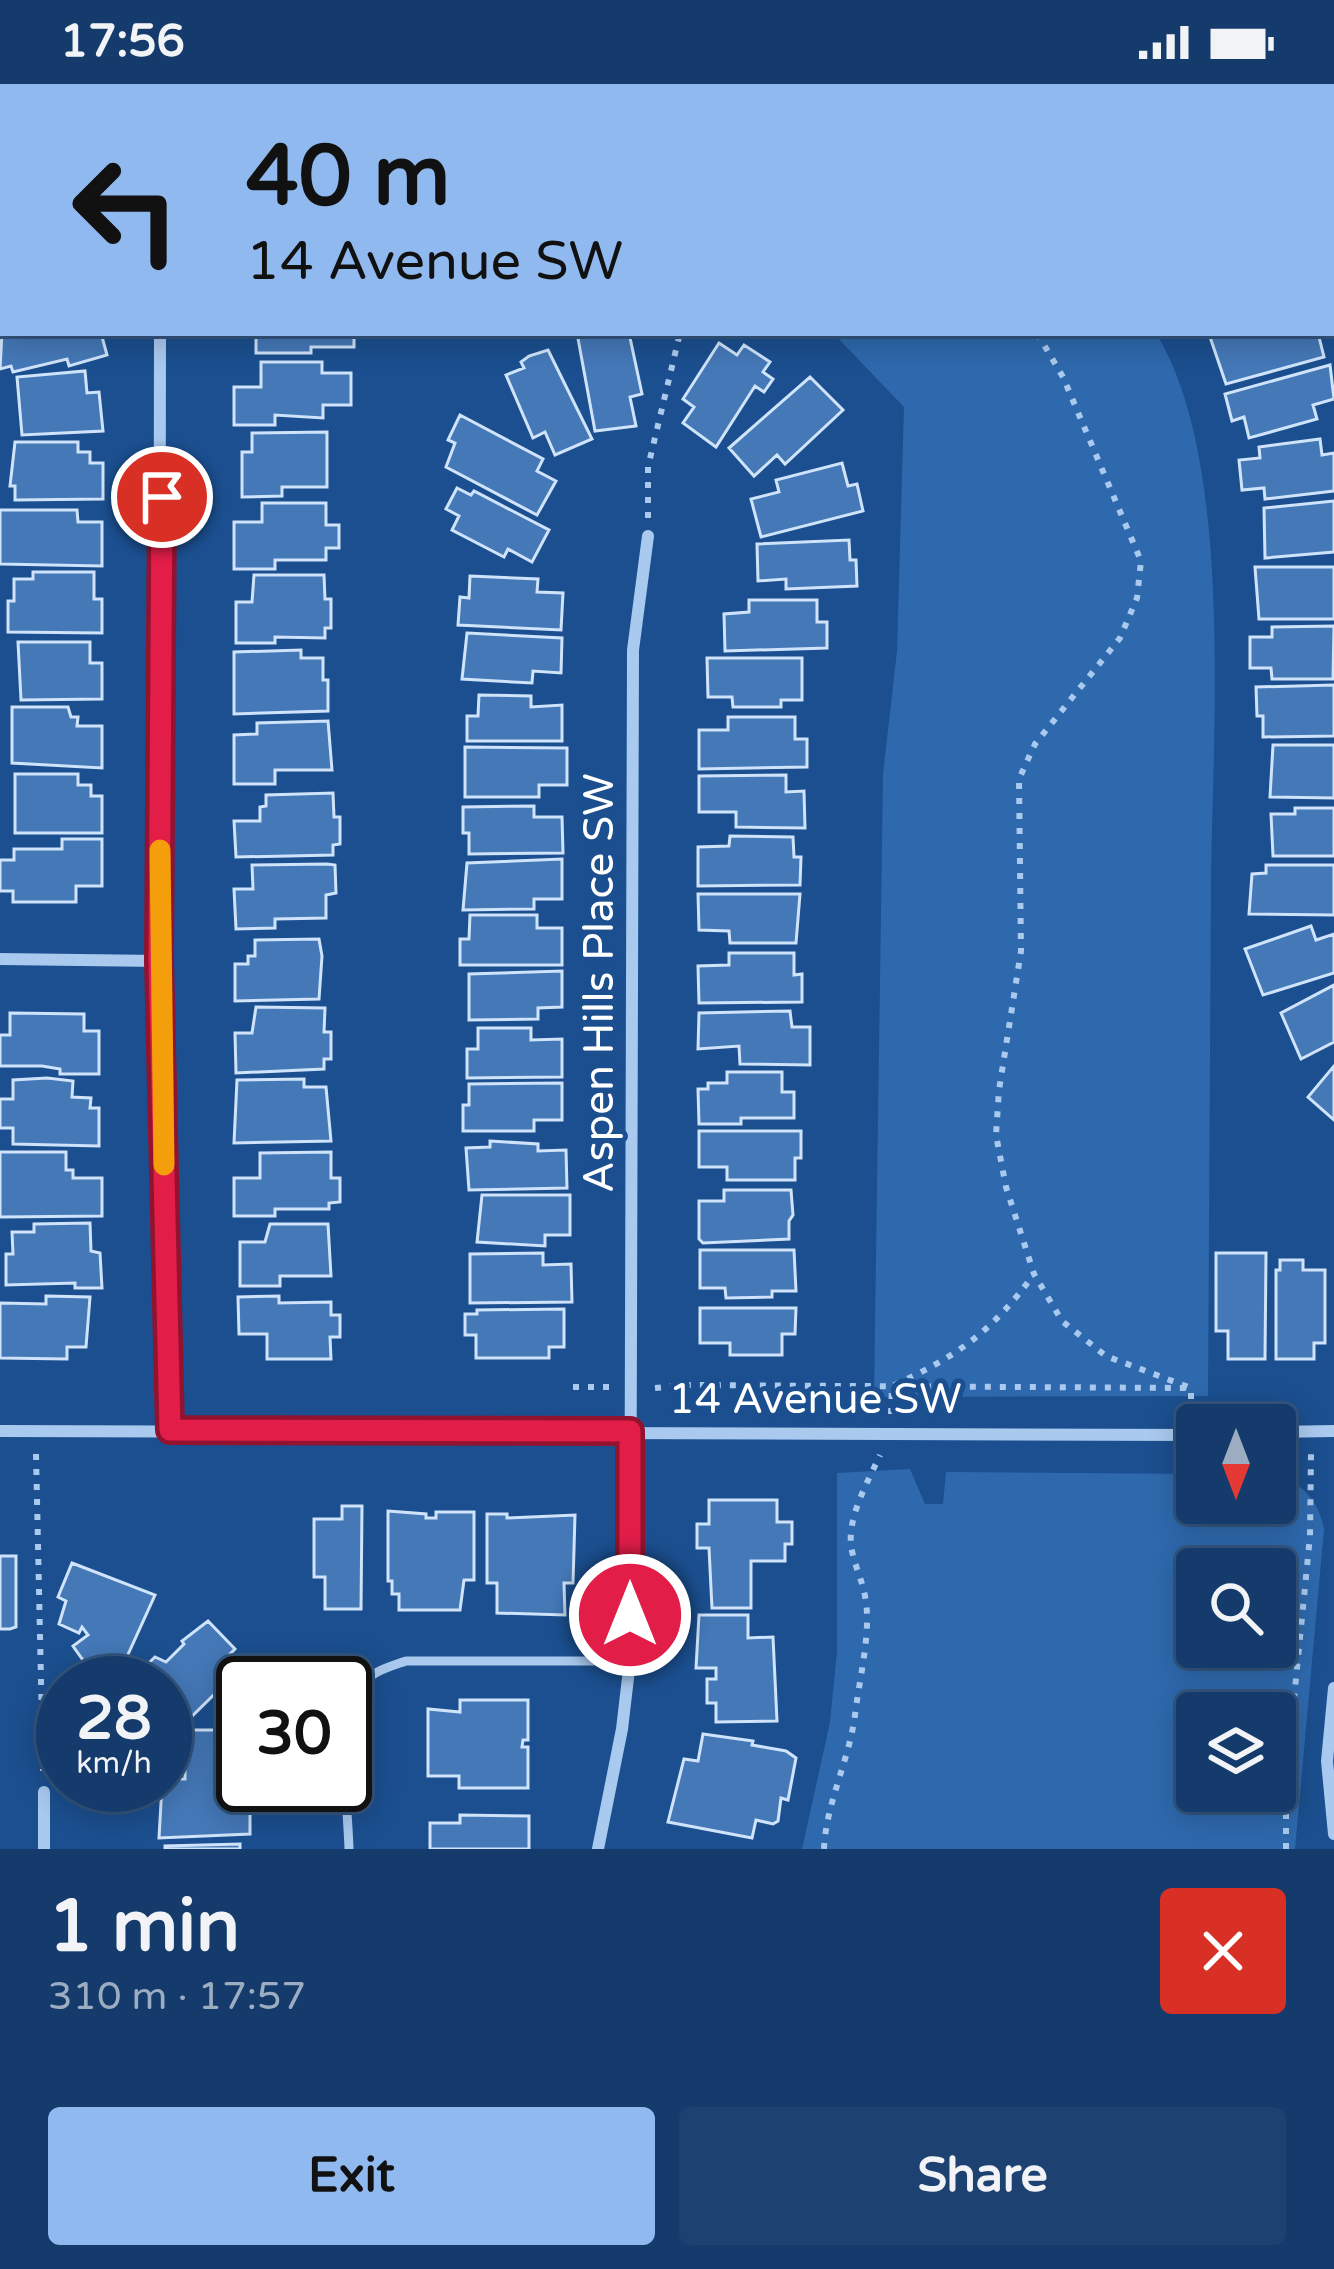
<!DOCTYPE html>
<html lang="en">
<head>
<meta charset="utf-8">
<style>
	:root { --surface:#143b6b; --page:#1d4271; --text:#f1f3f6; --muted:#9dadc1; --line:#33557e; --accent:#90b9f0 }
	body { margin:0; font-family:"Varela Round",sans-serif; background:var(--page); color:var(--text); height:100vh; display:flex; flex-direction:column; font-size:45px; white-space:nowrap }
	* { box-sizing:border-box; margin:0 }
	p { font-size:39px; color:var(--muted) }
	.icon { flex:none; width:66px; height:66px; fill:none; stroke:currentColor; stroke-width:2; stroke-linecap:round; stroke-linejoin:round }
	.map { position:relative; height:1765px; overflow:hidden }
	.side { display:flex; flex-direction:column; background:var(--surface); flex:1 }
	.side>* { flex:none }
	.hud { position:absolute; left:0px; top:0px; width:1335px; height:252px; box-shadow:0 6px 30px #0003,0 0 0 3px var(--line); background:#90b9f0; color:#111; overflow:hidden }
	.needle { width:78px; rotate:180deg }
	.fabs { position:absolute; left:1176px; top:1320px; display:grid; gap:24px }
	.fabs a { display:grid; place-items:center; width:120px; height:120px; border-radius:12px; background:var(--surface); box-shadow:0 6px 30px #0003,0 0 0 3px var(--line); font-size:60px }
	.speed { position:absolute; left:36px; top:1572px; display:flex; gap:24px; font-size:60px; font-weight:700; text-align:center }
	.speed>* { display:grid; place-content:center; width:156px; height:156px; border-radius:50%; background:var(--surface); box-shadow:0 6px 30px #0003,0 0 0 3px var(--line); line-height:1 }
	.speed small { font-size:30px; font-weight:400 }
	.speed .limit { border:6px solid #111; border-radius:18px; background:#fff; color:#111 }
	.pin { position:absolute; display:grid; place-items:center; width:102px; height:102px; color:#fff; margin:-51px; border:6px solid #fff; border-radius:50%; box-shadow:0 3px 12px #0007 }
	.me { position:absolute; width:132px; margin:-66px; rotate:0deg; stroke-linejoin:round; filter:drop-shadow(0 0 9px #0008) }
	.turn { display:flex; align-items:center; gap:42px; height:252px; padding:0 48px; font-size:54px }
	.turn .icon { width:156px; height:156px; stroke-width:2.5 }
	.turn b { display:block; font-size:84px; line-height:102px }
	.round { display:grid; place-items:center; flex:none; width:126px; height:126px; border-radius:12px; background:var(--page) }
	.summary { display:flex; align-items:center; justify-content:space-between; height:204px; padding:0 48px }
	h1 { font-size:72px; font-weight:700; line-height:90px }
	.cta { display:flex; gap:24px; margin-top:auto; padding:24px 48px }
	.cta a { flex:1; height:138px; border-radius:12px; background:var(--accent); color:#111; font-size:48px; font-weight:700; line-height:138px; text-align:center }
	.cta a+a { background:var(--page); color:var(--text) }
	.status { display:flex; justify-content:space-between; align-items:center; height:84px; padding:0 60px; background:var(--surface); direction:ltr }
	.status svg { height:33px; fill:currentColor }
	.map>svg:first-child { display:block }
	.green { fill:#2e69ad; fill-rule:evenodd }
	.building { fill:#4478b7; stroke:#cfe3fa; stroke-width:3 }
	.lines { fill:none; stroke-linecap:round; stroke-linejoin:round }
	.path { stroke:#a9c9ee; stroke-width:6; stroke-dasharray:6 9; stroke-linecap:butt }
	.service { stroke:#a9c9ee; stroke-width:9 }
	.minor { stroke:#a9c9ee; stroke-width:12 }
	.route-casing { stroke:#92132f; stroke-width:30 }
	.route { stroke:#e11d48; stroke-width:21 }
	.slow { stroke:#f59e0b; stroke-width:21 }
	.labels { text-anchor:middle; dominant-baseline:central; stroke-width:10; stroke-linejoin:round; paint-order:stroke }
	.street-label { font-size:42px; fill:#fff; stroke:#1b4f8f }
</style>
</head>
<body>
<div class="status"><b>17:56</b><svg viewBox="0 0 49 12"><path d="M0 12V9h3v3zM5 12V6h3v6zM10 12V3h3v9zM15 12V0h3v12zM26 1h20v11H26zM47 4h2v5h-2z"/></svg></div>
<div class="map">
<svg width="1334" height="1765" viewBox="0 0 1334 1765">
	<rect width="100%" height="100%" fill="#1b4f8f"/>
	<path class="green" d="M265 0H987L989 3H267Z
		M833 249H1156C1235 378 1212 651 1211 803 1210 973 1209 1142 1208 1312L874 1313 883 690 897 567 904 323Z
		M910 1385 925 1420H943L946 1388 1197 1390V1419H1275V1392C1304 1400 1318 1416 1324 1445L1295 1765H802L830 1638 837 1567V1389ZM1197 1485H1275V1563H1197ZM1197 1629H1275V1707H1197Z"/>
	<path class="building" d="M154 0H204L150 3Z
		M1052 0H1142L1144 3H1053Z
		M3 148V220L0 221V150Z
		M3 230V249H101L107 271 69 282 67 275 13 288 11 282 0 285Z
		M256 249H354V263H311V269H256Z
		M577 249H629L642 310 630 313 636 342 595 347Z
		M1318 249 1324 273 1226 300 1209 250Z
		M719 259 737 271 744 261 770 278 763 288 773 295 764 308 755 302 716 363 683 339 694 323 683 315Z
		M548 266 592 355 555 371 545 348 533 354 506 291 524 284 521 278 529 272Z
		M261 278H322V289H351V321H323V334L275 331V341H234V303H261Z
		M1330 281 1334 315 1313 321 1317 335 1249 354 1244 333 1232 337 1225 310Z
		M85 287 87 309 99 308 103 347 22 351 17 293Z
		M810 293 843 326 785 380 777 371 754 392 729 364Z
		M460 331 543 375 537 387 556 397 537 431 446 383 455 359 448 356Z
		M327 348V403H282V412L242 413V368H252V349Z
		M1320 355 1322 371 1334 369V407L1265 415 1264 404 1242 406 1239 376 1260 374 1259 363Z
		M15 358H78V368H90V379H103V415L15 416V402H10Z
		M842 379 848 402 857 400 863 427 761 453 751 415 779 408 776 396Z
		M457 404 471 411 474 407 549 446 532 478 508 465 504 473 452 446 459 432 446 425Z
		M1334 417V468L1265 474 1264 424Z
		M262 419H326V441H339V464H326V476H275V485H234V438H262Z
		M0 426H77L78 438H102V482L0 480Z
		M849 456 850 476H856L857 502 786 505V495L758 497 757 460Z
		M1255 483H1334V535H1259Z
		M33 488H94V515H102V549L8 548V517H14V495H33Z
		M254 491H324L325 515H331V544H325V554L275 553V559H236V518H252Z
		M470 492 538 495 537 508 563 509 561 546 458 541 460 513 469 514Z
		M749 516H817V538H827V564L725 567 724 530 749 528Z
		M1334 542 1333 595H1272L1271 584H1250V553H1272V543Z
		M467 549 562 554 561 589 533 587 532 599 462 595Z
		M18 558H90V579H102V615L21 616Z
		M301 566V574H323V596H328V627L234 630V568Z
		M707 574H802V616H781V623H733L732 613H708Z
		M1334 601V652L1263 653V632H1257L1256 603Z
		M479 611 531 612V623L562 621V657H467V632H478Z
		M12 623H68L71 633H78L77 642H102V684L12 679Z
		M728 633H795V655H807V683L699 685V646H728Z
		M328 637 332 686H275V700H234V651L257 650V639Z
		M1273 661H1334V714L1270 713Z
		M465 663 567 664V701H539V713H465Z
		M15 690H78V701H91V712H102V749H15Z
		M786 691V708L804 707 805 744 736 743V728H699V692Z
		M333 709 334 733H340V760L333 761V771L236 773 234 737H260V723L266 722V711Z
		M534 722V733H562L563 769 469 770V749H463V723Z
		M1295 724H1334V772H1273L1271 730H1295Z
		M730 752 793 753 794 773H801L800 801 698 802V763L729 762Z
		M62 755H102V802H76V818H13V807H0V776H14V765H62Z
		M562 775V815H534V825L463 826 467 779Z
		M327 780 335 781 336 809 326 811V834L275 835V844L236 845 234 805H253L252 781Z
		M1266 781H1334V831L1249 830 1252 790 1266 789Z
		M698 810H800L796 859H730L729 847 699 846Z
		M470 831H537V844H562V881H460V855H469Z
		M1311 842 1316 856 1334 850V889L1263 911 1245 865Z
		M319 855 322 872 319 915 235 917V880H248V872H255V856Z
		M729 869H794V891L802 890V918L699 919 698 882 729 881Z
		M562 887V923L538 924V935L469 936V890Z
		M1334 901V958L1301 975 1281 929Z
		M256 923 325 924 324 948H331V975H324V985L236 989 235 949H252Z
		M790 927 792 943H810V981L740 980 739 962 698 965 699 929Z
		M10 929 84 930V947H99V990H60V985L42 982H0V951H10Z
		M478 944H531V956L562 955V993L467 994V965H478Z
		M1334 982V1036L1308 1013Z
		M727 988H782V1008H794V1034H741V1040H699L698 1005H708V999H727Z
		M47 994 73 997 72 1013 91 1014 90 1024H99V1062L13 1060V1044H0V1015H13V996Z
		M304 995V1003H326L331 1057 234 1059 237 996Z
		M562 999V1036H534V1047H463V1021H469V1000Z
		M699 1047H801V1074H795V1096H727V1083H699Z
		M490 1057 538 1060V1067L566 1066 567 1104 469 1106 466 1064 490 1063Z
		M0 1068H66V1086H73V1094H102V1132L0 1133Z
		M331 1068V1094H340V1118L329 1119V1125H275V1132H234V1094H260V1069Z
		M724 1106H791L793 1131 789 1137V1155L703 1159 699 1155V1117H724Z
		M482 1111H570V1151H545V1162L477 1158Z
		M90 1139 91 1167 100 1169 102 1204H75V1199L6 1201V1170H13L12 1148H34V1140Z
		M270 1140H328L331 1192H280V1202H240V1158H265Z
		M700 1166H794L796 1207H772V1213L726 1214 725 1204H700Z
		M543 1169V1181L571 1180 572 1218 470 1219V1170Z
		M1216 1169H1266L1265 1275H1228V1247H1216Z
		M1280 1176H1303V1186H1325V1259H1314V1275H1276V1186H1280Z
		M46 1212 90 1213 86 1263H67V1275L0 1274V1219L46 1220Z
		M279 1212V1219L331 1218V1231H340V1253H330L331 1275H267V1250H239L238 1213Z
		M700 1224H796L795 1250H782V1271H730V1259H700Z
		M564 1225V1263H549V1274H476V1251H465V1230H477V1226Z
		M709 1416H777V1438H792V1460H785V1477H751V1524H712L709 1464H697V1440H709Z
		M342 1422H362L361 1525H325V1493H314V1435H342Z
		M388 1427 426 1430V1434H436V1428H474V1496H464L460 1526H399V1510H392V1497H388Z
		M487 1430H507V1434L575 1431 573 1499H564L565 1531 497 1529V1499H487Z
		M0 1472H16V1543L10 1545H0Z
		M72 1479 155 1511 115 1599H88L92 1589 73 1562 88 1551 82 1543 79 1549 59 1540 66 1517 58 1513Z
		M699 1531H748V1554L773 1553 777 1637 716 1638V1619H707V1595H716V1584H696Z
		M208 1537 235 1565 229 1571 241 1584 183 1641 173 1630 165 1638V1599H128L155 1573 166 1578 184 1560 182 1557Z
		M460 1616H528V1656H523L522 1663H528V1704H459V1692H428V1625L460 1628Z
		M224 1638 243 1639V1701H257V1723H250V1750L159 1754 162 1701 165 1695H185V1687H177L176 1667 185 1666 186 1646H224Z
		M703 1650 753 1657 752 1661 786 1667 796 1674 788 1716 781 1714 778 1737 773 1740 756 1736 752 1754 668 1738 684 1675 698 1677Z
		M460 1731 529 1732V1765H430V1739H460Z
		M240 1760V1765H165V1762Z"/>
	<g class="lines">
		<path class="path" d="M318 0 320 3
			M885 0 887 3
			M1037 249 1063 293 1141 477 1137 514 1120 554 1035 660 1019 695 1021 867 999 1006 996 1051 1006 1103 1034 1190 1062 1237 1106 1272 1191 1304V1327
			M648 434V383L680 249
			M573 1303H612
			M655 1304 685 1301 1187 1304
			M891 1330 892 1302C955 1274 993 1247 1034 1190
			M36 1370 43 1687
			M824 1765C826 1719 849 1677 855 1631 859 1598 868 1562 867 1530 866 1502 857 1490 852 1467 845 1436 868 1398 880 1371
			M1286 1765V1696L1310 1452 1311 1368"/>
		<path class="service" d="M349 1765C348 1723 336 1640 358 1605 369 1588 389 1583 406 1577H630"/>
		<path class="minor" d="M1262 0 1264 3
			M0 25 3 29
			M1332 111 1334 114
			M160 249 159 877 170 1346
			M0 875 159 877
			M0 1347 1197 1351
			M1275 1348 1334 1347
			M1334 1604 1327 1677 1334 1750
			M44 1765V1708
			M598 1765 622 1645 630 1577 633 566 648 452"/>
	</g>
	<g class="lines">
		<g class="route-casing">
			<path id="route" d="M162 413 159 877 170 1346 630 1347V1531"/>
		</g>
		<use href="#route" class="route"/>
		<path class="slow" d="M160 766 164 1081"/>
	</g>
	<g class="labels">
		<g class="street-label">
			<text transform="translate(599 899) rotate(-90)">Aspen Hills Place SW</text>
			<text x="815" y="1315">14 Avenue SW</text>
		</g>
	</g>
</svg>
<div class="fabs">
<a><svg class="needle" viewBox="-14 -14 28 28"><path d="M0-13l5 13h-10z" fill="#e53935"/><path d="M0 13l5-13h-10z" fill="#9dadc1"/></svg></a>
<a><svg class="icon" aria-label="search" viewBox="0 0 24 24"><circle cx="10" cy="10" r="6"/><path d="M15 15l6 6"/></svg></a>
<a><svg class="icon" aria-label="layers" viewBox="0 0 24 24"><path d="M12 4l9 5-9 5-9-5zM3 14l9 5 9-5"/></svg></a>
</div>
<div class="speed"><div>28<small>km/h</small></div><div class="limit">30</div></div>
<div class="pin" style="left:162px;top:413px;background:#d93025"><svg class="icon" aria-label="arrive" viewBox="0 0 24 24"><path d="M6 21V4h12l-3 4 3 4H6"/></svg></div>
<svg class="me" style="left:630px;top:1531px" viewBox="-20 -20 40 40"><circle r="17" fill="#e11d48" stroke="#fff" stroke-width="3"/><path d="M0-11L8 9 0 5-8 9z" fill="#fff"/></svg>
<div class="hud">
<div class="turn"><svg class="icon" aria-label="left" viewBox="0 0 24 24"><path d="M17 20v-9H6M10 6l-5 5 5 5"/></svg><div><b>40 m</b>14 Avenue SW</div></div>
</div>
</div>
<section class="side">
<div class="summary"><div><h1>1 min</h1><p>310 m · 17:57</p></div><a class="round" style="background:#d93025;color:#fff"><svg class="icon" aria-label="close" viewBox="0 0 24 24"><path d="M6 6l12 12M18 6L6 18"/></svg></a></div>
<div class="cta"><a>Exit</a><a>Share</a></div>
</section>
</body>
</html>
